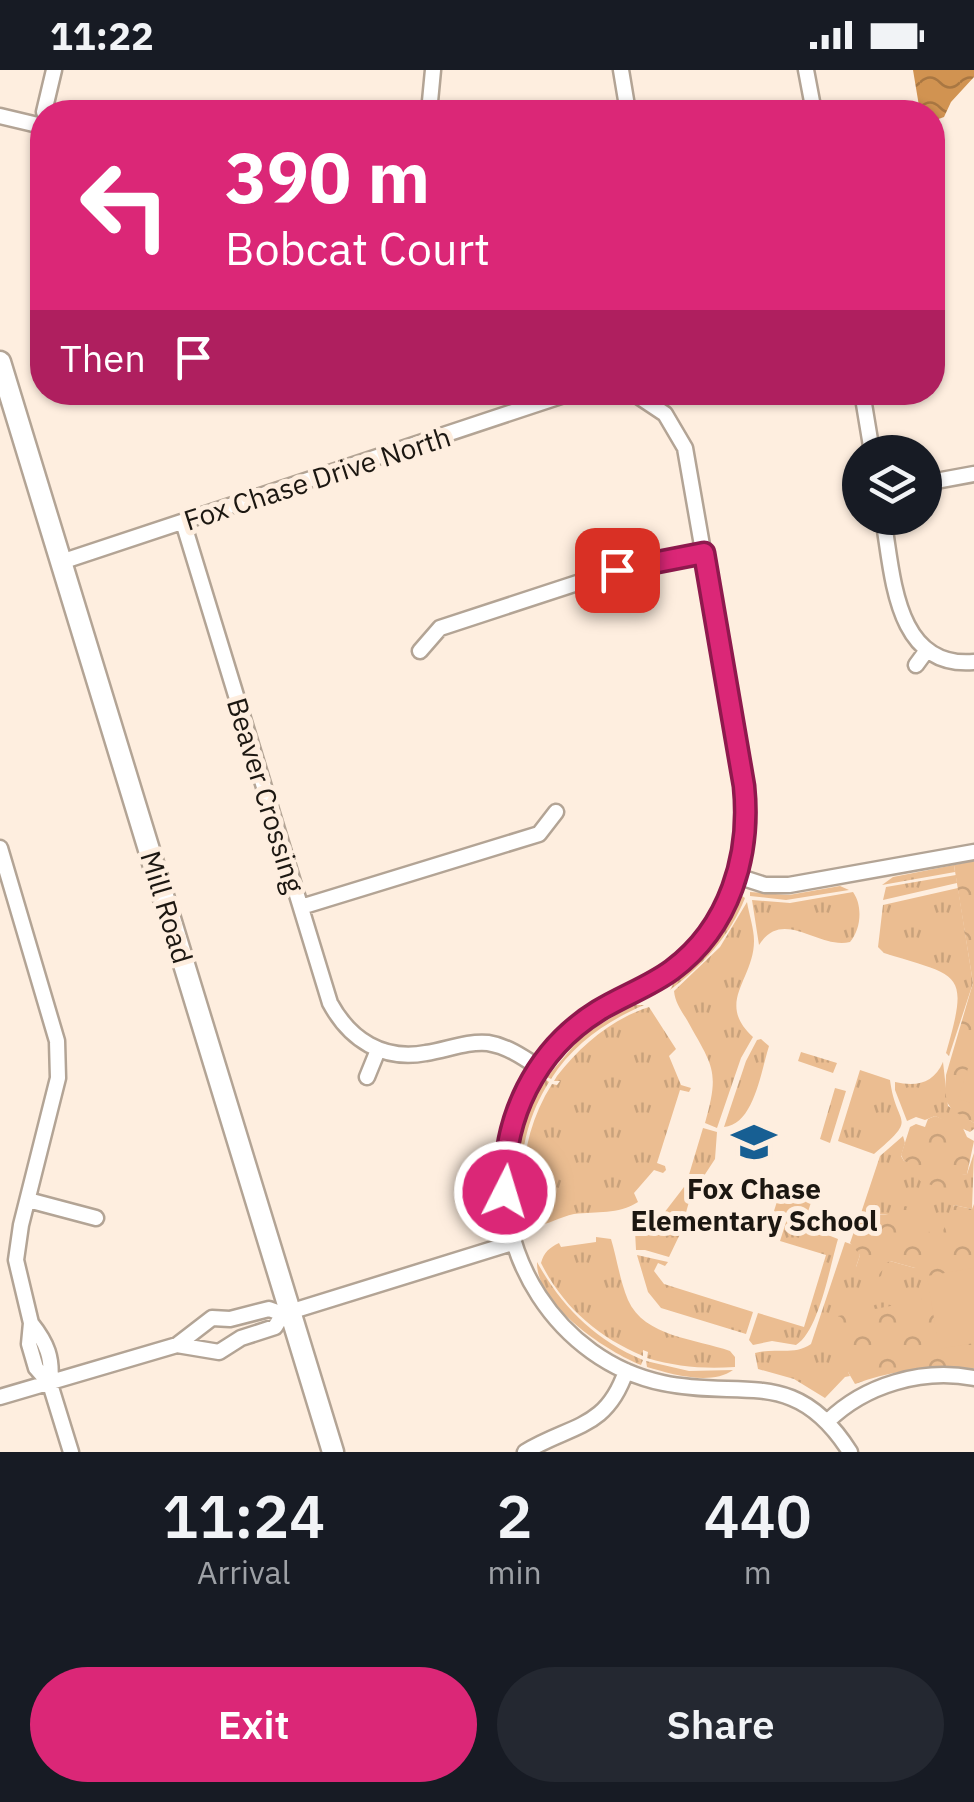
<!DOCTYPE html>
<html lang="en">
<head>
<meta charset="utf-8">
<style>
	:root { --surface:#171b24; --page:#242831; --text:#f1f3f6; --muted:#9ea1a6; --accent:#db2777 }
	body { margin:0; font-family:"IBM Plex Sans",sans-serif; background:var(--page); color:var(--text); height:100vh; display:flex; flex-direction:column; font-size:38px; white-space:nowrap }
	* { box-sizing:border-box; margin:0 }
	p { font-size:32px; color:var(--muted) }
	.icon { flex:none; width:55px; height:55px; fill:none; stroke:currentColor; stroke-width:2; stroke-linecap:round; stroke-linejoin:round }
	.map { position:relative; height:1382px; overflow:hidden }
	.drawer { display:flex; flex-direction:column; background:var(--surface); flex:1 }
	.drawer>* { flex:none }
	.hud { position:absolute; left:30px; top:30px; width:915px; height:305px; border-radius:40px; box-shadow:0 2px 8px #0004; background:#db2777; color:#fff; overflow:hidden }
	.fabs { position:absolute; left:842px; top:365px; display:grid; gap:20px }
	.fabs a { display:grid; place-items:center; width:100px; height:100px; border-radius:50%; background:var(--surface); box-shadow:0 2px 8px #0004; font-size:50px }
	.pin { position:absolute; display:grid; place-items:center; width:85px; height:85px; color:#fff; margin:-42px; border-radius:20px; box-shadow:0 5px 15px #0006 }
	.me { position:absolute; width:110px; margin:-55px; rotate:5deg; stroke-linejoin:round; filter:drop-shadow(0 0 8px #0008) }
	.turn { display:flex; align-items:center; gap:35px; height:210px; padding:0 30px; font-size:45px }
	.turn .icon { width:130px; height:130px; stroke-width:2.5 }
	.turn b { display:block; font-size:70px; line-height:85px }
	.then { display:flex; align-items:center; height:95px; padding:0 30px; background:#0003; gap:20px; font-size:38px }
	.eta { display:flex; justify-content:space-evenly; align-items:center; height:170px; text-align:center }
	.eta b { font-size:60px; font-weight:600; line-height:70px }
	.primary-button { display:flex; gap:20px; margin-top:auto; padding:20px 30px }
	.primary-button a { flex:1; height:115px; border-radius:60px; background:var(--accent); color:#fff; font-size:40px; font-weight:600; line-height:115px; text-align:center }
	.primary-button a+a { background:var(--page); color:var(--text) }
	.status { display:flex; justify-content:space-between; align-items:center; height:70px; padding:0 50px; background:var(--surface); direction:ltr }
	.status svg { height:28px; fill:currentColor }
	.map>svg:first-child { display:block }
	.grass { fill:url(#grass-tufts) }
	.park { fill:url(#park-crowns) }
	.garden { fill:#ebbd91 }
	.water { fill:url(#water-waves) }
	.lines { fill:none; stroke-linecap:round; stroke-linejoin:round }
	.street-casing { stroke:#b3a495; stroke-width:19 }
	.secondary-casing { stroke:#b3a495; stroke-width:25 }
	.street { stroke:#fff; stroke-width:14 }
	.secondary { stroke:#fff; stroke-width:20 }
	.route-casing { stroke:#8e194d; stroke-width:25 }
	.route { stroke:#db2777; stroke-width:18 }
	.labels { text-anchor:middle; dominant-baseline:central; stroke-width:10; stroke-linejoin:round; paint-order:stroke }
	.street-label { font-size:28px; fill:#1c1711; stroke:#feeedf }
	.poi-label { font-size:28px; font-weight:bold; fill:#1c1711; stroke:#feeedf }
</style>
</head>
<body>
<div class="status"><b>11:22</b><svg viewBox="0 0 49 12"><path d="M0 12V9h3v3zM5 12V6h3v6zM10 12V3h3v9zM15 12V0h3v12zM26 1h20v11H26zM47 4h2v5h-2z"/></svg></div>
<div class="map">
<svg width="974" height="1382" viewBox="0 0 974 1382">
	<defs>
		<pattern id="grass-tufts" width="24" height="20" patternUnits="userSpaceOnUse" patternTransform="scale(2.5)"><rect width="24" height="20" fill="#ebbd91"/><path d="M3 7l-1-3M5 7V3M7 7l1-3M15 17l-1-3M17 17v-4M19 17l1-3" fill="none" stroke="#c9a27c"/></pattern>
		<pattern id="park-crowns" width="20" height="18" patternUnits="userSpaceOnUse" patternTransform="scale(2.5)"><rect width="20" height="18" fill="#ebbd91"/><path d="M2 6a3 3 0 1 1 6 0M12 15a3 3 0 1 1 6 0" fill="none" stroke="#c9a27c"/></pattern>
		<pattern id="water-waves" width="16" height="10" patternUnits="userSpaceOnUse" patternTransform="scale(2.5)"><rect width="16" height="10" fill="#d19351"/><path d="M0 5q4-4 8 0t8 0" fill="none" stroke="#a97742"/></pattern>
	</defs>
	<rect width="100%" height="100%" fill="#feeedf"/>
	<path class="grass" d="M954 795 955 802 882 815 893 807Z
		M956 805 957 813 883 830 886 817Z
		M840 816 849 820 786 830 750 826V822L789 825Z
		M958 818 973 913 949 986 946 983C970 900 960 907 884 883L878 877 883 835Z
		M853 822C863 836 861 859 850 872 819 880 783 837 759 875L752 830 790 833Z
		M742 826 745 828C730 866 703 895 670 920L675 911 716 870Z
		M747 832C749 844 754 859 754 871 754 910 715 932 753 967L741 988 717 1058 705 1053C720 1000 713 997 687 950 681 940 675 932 674 921L720 877Z
		M632 935H644C607 951 573 974 551 1009L547 1007 583 965Z
		M649 937 676 979 669 986 681 1015 691 1018 689 1022 680 1020 657 1093 665 1096 666 1100 663 1103 654 1100 634 1123 638 1132C617 1145 598 1141 574 1144 558 1147 543 1159 527 1155 518 1105 525 1057 552 1014L557 1015 560 1011H554L557 1006C581 975 612 949 649 937Z
		M761 969 769 976C761 1001 754 1055 724 1057L746 991 757 970Z
		M801 982 837 993 833 1003 798 991Z
		M943 992 948 1036 974 1053V1059L970 1062 935 1046 925 1050 916 1047 907 1051 895 1020V1012C917 1017 934 1013 943 992Z
		M860 1000 890 1010C896 1058 920 1045 874 1084L838 1071Z
		M545 1009 549 1012C522 1055 516 1103 524 1153 497 1121 525 1040 545 1009Z
		M835 1018 846 1021 830 1073 820 1069Z
		M703 1058 717 1062 715 1089 700 1112 688 1108Z
		M903 1066 905 1073 901 1086 904 1091 957 1105 967 1104 974 1083 972 1139 954 1135 923 1230 848 1302 850 1306 845 1307 825 1328 794 1309 758 1299 755 1283C775 1277 794 1286 811 1274L845 1172 856 1176 860 1185 856 1197 890 1191 915 1198 921 1157C900 1147 887 1141 865 1146L861 1143 880 1086Z
		M684 1117 692 1121 680 1164 669 1187 645 1180H636L635 1161 664 1143Z
		M805 1117 815 1120 805 1151 774 1141 780 1122 798 1128Z
		M787 1149 838 1169C830 1196 819 1261 796 1275L772 1271 753 1275 749 1270 758 1243 804 1257 826 1185 780 1171Z
		M596 1167 611 1169C617 1189 620 1211 628 1230 644 1267 697 1269 730 1281L735 1287V1297C704 1299 677 1297 647 1288L648 1282 643 1280V1286C598 1267 563 1237 541 1193 544 1182 549 1178 559 1173L561 1177 596 1172Z
		M637 1185 668 1192 665 1196 658 1193 654 1201 664 1214 753 1242 746 1264 661 1238 648 1222Z
		M537 1192C562 1237 595 1270 643 1290L641 1295C606 1281 536 1235 537 1192Z
		M646 1291 689 1301 733 1300C711 1316 671 1304 647 1297Z"/>
	<path class="park" d="M974 791V1053L952 1040 945 1029 946 1005 973 913 954 795Z
		M935 1046 962 1056 967 1067 974 1071 967 1104 957 1106 953 1117 948 1121 920 1111 917 1105 919 1097 904 1091 901 1085 910 1057 916 1054 925 1057 928 1049Z
		M974 1134V1298C932 1296 895 1299 855 1314L848 1302 838 1246 922 1230 919 1217 954 1135 972 1139Z
		M905 1136 921 1141 924 1148 921 1157 928 1159 931 1166 921 1194 915 1198 890 1191 884 1194 881 1206 874 1209 859 1204 856 1197 860 1185 850 1173 860 1144 895 1145 898 1138Z"/>
	<path class="garden" d="M974 980V1034L958 1029Z
		M974 1198V1273L939 1279 927 1206Z"/>
	<path class="water" d="M913 0H974V7L951 32 944 47 933 51 932 42H920Z"/>
	<g class="lines">
		<g class="street-casing">
			<path id="street" d="M621 0 628 42
				M806 0 814 42
				M44 42 54 0
				M429 42 433 0
				M0 46 42 56
				M632 322 665 344 685 378 744 716C751 785 730 854 674 898 656 912 634 920 614 931 556 964 520 1012 508 1078 489 1181 558 1291 663 1313 742 1330 795 1295 850 1382
				M862 322 872 382
				M925 413 974 404
				M883 448C893 503 894 599 974 592
				M183 452 330 933C350 970 383 991 426 983 447 980 467 971 488 973 507 976 523 987 538 997
				M61 492 573 322
				M420 581 440 558 617 500 704 483
				M916 595 927 580
				M0 778 57 971 58 1008 21 1155 16 1190 31 1253 29 1274 36 1298 50 1314 71 1382
				M737 806 765 815H789L974 782
				M301 837 539 764 556 742
				M367 1007 378 980
				M28 1130 96 1148
				M31 1253C47 1273 53 1288 50 1314
				M177 1275 219 1282 241 1268 275 1257 283 1244 512 1173
				M0 1327 177 1275 212 1248 230 1249 269 1239 283 1244
				M828 1351C865 1315 922 1298 974 1308
				M525 1382C571 1354 606 1360 626 1301"/>
		</g>
		<g class="secondary-casing">
			<path id="secondary" d="M0 292 333 1382"/>
		</g>
		<use href="#street" class="street"/>
		<use href="#secondary" class="secondary"/>
	</g>
	<g class="lines">
		<g class="route-casing">
			<path id="route" d="M505 1122C502 1049 535 980 598 941 622 926 649 917 672 900 730 857 751 785 744 716L704 483 617 500"/>
		</g>
		<use href="#route" class="route"/>
	</g>
	<defs>
		<g id="school-bare" transform="scale(3.45)"><path d="M0-5L7-2L0 1L-7-2ZM-4 1L0 2.5L4 1V4Q0 6-4 4Z" fill="#175f93" stroke="#feeedf" stroke-width="2.5" paint-order="stroke"/></g>
	</defs>
	<g fill-rule="evenodd">
		<use href="#school-bare" x="754" y="1072"/>
	</g>
	<g class="labels">
		<g class="street-label">
			<text transform="translate(317 408) rotate(-18)">Fox Chase Drive North</text>
			<text transform="translate(266 725) rotate(73)">Beaver Crossing</text>
			<text transform="translate(167 837) rotate(73)">Mill Road</text>
		</g>
		<g class="poi-label">
			<text x="754" y="1118">Fox Chase<tspan x="754" dy="32">Elementary School</tspan></text>
		</g>
	</g>
</svg>
<div class="fabs">
<a><svg class="icon" aria-label="layers" viewBox="0 0 24 24"><path d="M12 4l9 5-9 5-9-5zM3 14l9 5 9-5"/></svg></a>
</div>
<div class="pin" style="left:617px;top:500px;background:#d93025"><svg class="icon" aria-label="arrive" viewBox="0 0 24 24"><path d="M6 21V4h12l-3 4 3 4H6"/></svg></div>
<svg class="me" style="left:505px;top:1122px" viewBox="-20 -20 40 40"><circle r="17" fill="#db2777" stroke="#fff" stroke-width="3"/><path d="M0-11L8 9 0 5-8 9z" fill="#fff"/></svg>
<div class="hud">
<div class="turn"><svg class="icon" aria-label="left" viewBox="0 0 24 24"><path d="M17 20v-9H6M10 6l-5 5 5 5"/></svg><div><b>390 m</b>Bobcat Court</div></div>
<div class="then">Then<svg class="icon" aria-label="arrive" viewBox="0 0 24 24"><path d="M6 21V4h12l-3 4 3 4H6"/></svg></div>
</div>
</div>
<section class="drawer">
<div class="eta">
<div><b>11:24</b><p>Arrival</p></div>
<div><b>2</b><p>min</p></div>
<div><b>440</b><p>m</p></div>
</div>
<div class="primary-button"><a>Exit</a><a>Share</a></div>
</section>
</body>
</html>
